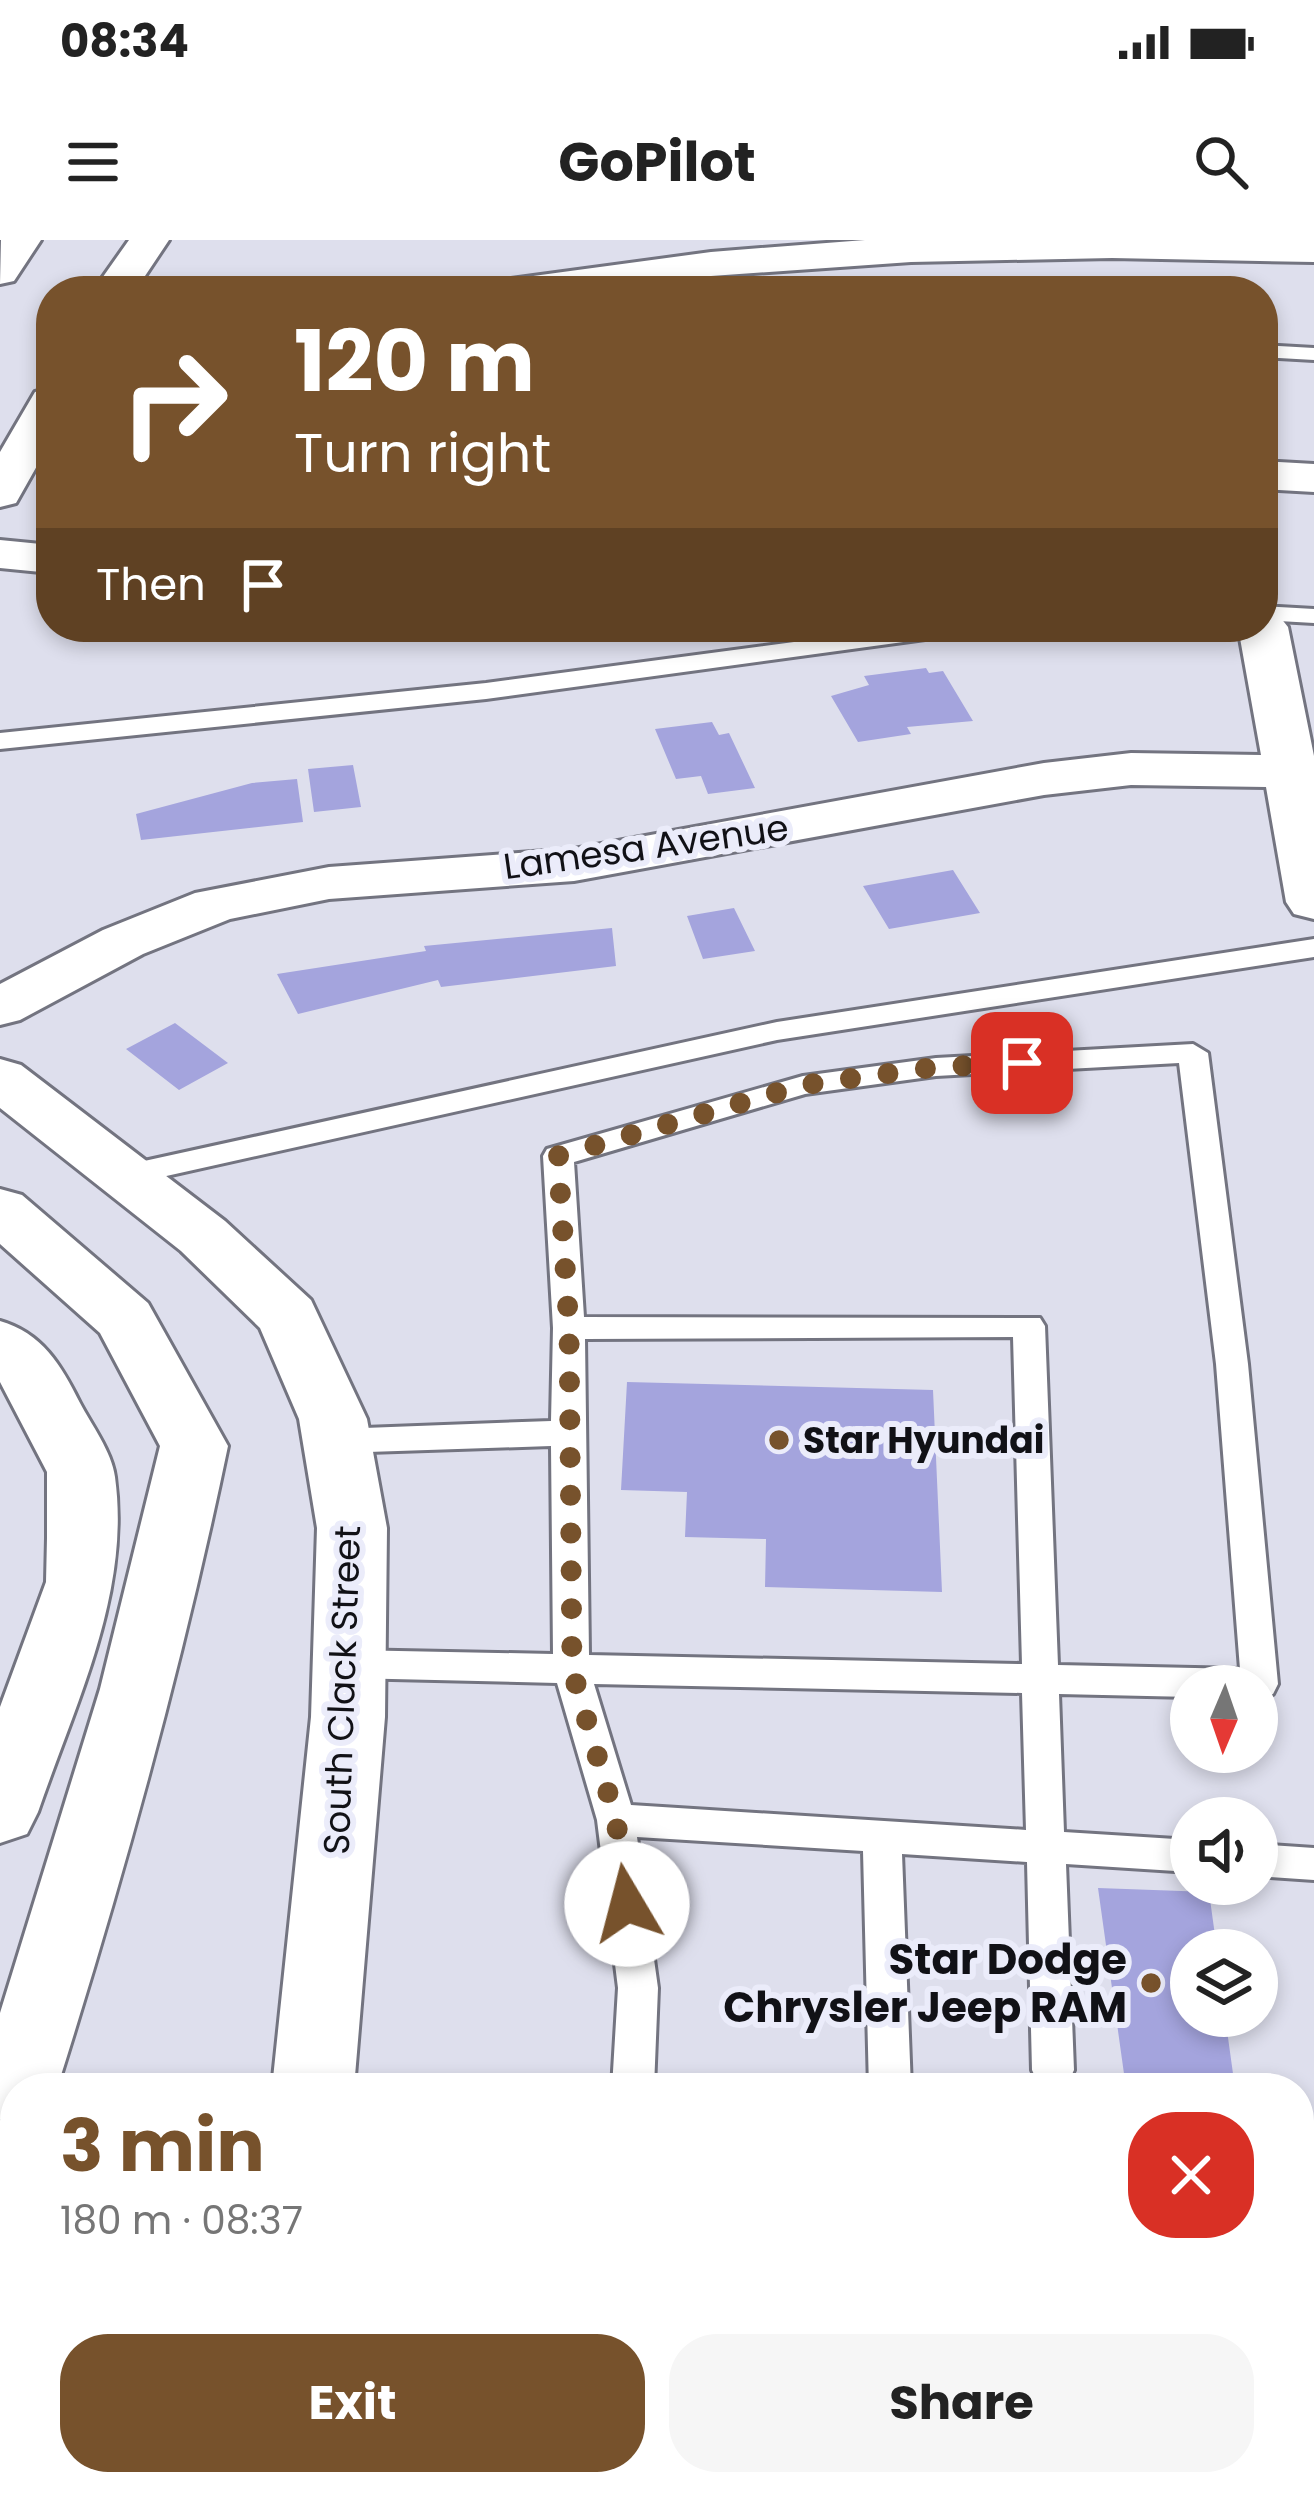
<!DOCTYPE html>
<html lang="en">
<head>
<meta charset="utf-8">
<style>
	:root { --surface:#fff; --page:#f6f6f6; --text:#222; --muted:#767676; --accent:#77522c }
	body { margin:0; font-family:Poppins,sans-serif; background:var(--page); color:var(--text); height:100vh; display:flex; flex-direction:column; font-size:45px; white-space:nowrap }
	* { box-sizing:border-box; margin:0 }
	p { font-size:39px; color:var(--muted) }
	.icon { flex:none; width:66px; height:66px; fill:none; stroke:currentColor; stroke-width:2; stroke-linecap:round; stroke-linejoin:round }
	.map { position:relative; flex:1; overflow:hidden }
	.details { position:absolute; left:0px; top:1833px; width:1314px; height:423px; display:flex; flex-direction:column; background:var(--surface); border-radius:48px 48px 0 0; box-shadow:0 6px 18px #0003 }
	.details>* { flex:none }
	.banner { position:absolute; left:36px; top:36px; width:1242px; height:366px; border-radius:48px; box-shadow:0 6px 18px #0003; background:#77522c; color:#fff; overflow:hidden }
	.needle { width:78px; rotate:182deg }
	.buttons { position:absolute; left:1170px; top:1425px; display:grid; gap:24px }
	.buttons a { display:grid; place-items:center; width:108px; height:108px; border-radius:50%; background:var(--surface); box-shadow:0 6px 18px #0003; font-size:60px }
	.pin { position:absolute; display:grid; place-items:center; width:102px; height:102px; color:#fff; margin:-51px; border-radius:24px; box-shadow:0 6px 18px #0006 }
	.me { position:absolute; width:132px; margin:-66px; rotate:352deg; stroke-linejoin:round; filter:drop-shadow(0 0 9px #0008) }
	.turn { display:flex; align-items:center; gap:42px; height:252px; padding:0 60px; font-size:54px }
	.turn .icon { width:156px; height:156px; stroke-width:2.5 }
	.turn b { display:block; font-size:84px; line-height:102px }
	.then { display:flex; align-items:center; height:114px; padding:0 60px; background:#0003; gap:24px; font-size:45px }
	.round { display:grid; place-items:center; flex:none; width:126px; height:126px; border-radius:48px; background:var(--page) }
	.head { display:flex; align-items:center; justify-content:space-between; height:204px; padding:0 60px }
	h1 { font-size:72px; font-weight:700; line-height:90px; color:var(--accent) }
	.cta { display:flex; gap:24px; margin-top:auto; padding:24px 60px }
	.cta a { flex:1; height:138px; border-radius:48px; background:var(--accent); color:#fff; font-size:48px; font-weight:700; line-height:138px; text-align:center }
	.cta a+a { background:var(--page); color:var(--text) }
	.status { display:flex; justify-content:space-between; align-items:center; height:84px; padding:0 60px; background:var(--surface); direction:ltr }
	.status svg { height:33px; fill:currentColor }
	header { display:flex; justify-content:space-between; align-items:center; height:156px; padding:0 60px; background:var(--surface); font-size:54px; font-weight:700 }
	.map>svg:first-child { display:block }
	.building { fill:#a4a4dd }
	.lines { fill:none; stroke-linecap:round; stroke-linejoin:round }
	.lane-casing { stroke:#737480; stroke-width:6 }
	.street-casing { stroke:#737480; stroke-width:6 }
	.secondary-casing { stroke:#737480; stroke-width:6 }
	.highway-casing { stroke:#737480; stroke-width:6 }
	.lane { fill:#fff; fill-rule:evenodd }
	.street { fill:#fff; fill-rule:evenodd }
	.secondary { fill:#fff; fill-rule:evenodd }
	.highway { fill:#fff; fill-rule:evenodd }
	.route { stroke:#77522c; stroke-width:21; stroke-dasharray:0 37.8 }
	.poi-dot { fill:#77522c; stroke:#ebecfa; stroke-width:4.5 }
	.labels { text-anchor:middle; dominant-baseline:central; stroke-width:12; stroke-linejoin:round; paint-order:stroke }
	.street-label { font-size:36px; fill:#111116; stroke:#ebecfa }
	.poi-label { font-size:36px; font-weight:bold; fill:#111116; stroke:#ebecfa; text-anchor:start }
	.near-poi-label { font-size:42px; font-weight:bold; fill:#111116; stroke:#ebecfa; text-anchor:end }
</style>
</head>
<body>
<div class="status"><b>08:34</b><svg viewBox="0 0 49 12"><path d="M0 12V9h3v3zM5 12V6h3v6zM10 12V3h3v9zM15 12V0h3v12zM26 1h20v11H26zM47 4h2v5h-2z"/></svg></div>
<header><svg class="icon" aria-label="menu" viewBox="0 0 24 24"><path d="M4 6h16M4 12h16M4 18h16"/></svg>GoPilot<svg class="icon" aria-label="search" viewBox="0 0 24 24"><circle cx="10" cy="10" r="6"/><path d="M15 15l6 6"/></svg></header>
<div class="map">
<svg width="1314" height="2255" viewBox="0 0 1314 2255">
	<rect width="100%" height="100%" fill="#dedfed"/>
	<path class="building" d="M926 428 929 433 943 431 973 481 907 487 911 494 858 502 831 456 869 445 864 436Z
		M712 482 719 495 729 493 755 548 708 554 701 536 676 539 655 489Z
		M353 525 361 567 314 572 308 529Z
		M297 539 303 582 141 600 136 574 252 543Z
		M953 630 980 673 889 689 863 646Z
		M734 668 755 711 703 719 687 676Z
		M612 688 616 726 441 747 438 740 298 774 277 734 426 711 424 706Z
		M175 783 228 823 179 850 126 809Z
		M627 1142 933 1150 942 1352 765 1347 766 1299 685 1297 687 1252 621 1250Z
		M1098 1648 1209 1652 1217 1710H1191V1776H1225L1235 1848H1126Z"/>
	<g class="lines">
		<g class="lane-casing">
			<path id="lane" d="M1263 105 1314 108V120L1263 117Z
				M1263 366 1314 369V383L1263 380Z
				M907 387H974L962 394 486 459 0 509V493L486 443Z
				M1314 699V717L777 800 126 945 111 935 126 925 777 782Z
				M1193 804 1208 813 1248 1124 1278 1444 1273 1454 1260 1458 1257 1446H1191V1457L1059 1454 1064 1592 1191 1600V1632L1066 1624 1074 1830 1068 1843 1053 1848 1038 1843 1032 1830 1027 1622 902 1614 911 1848H869L863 1611 637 1597 658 1748 654 1848H612L618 1748 597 1580 557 1443 349 1438 336 1434 331 1424 336 1414 349 1410 553 1414 551 1206 338 1213 326 1210 321 1201 326 1192 338 1189 551 1181 553 1088 543 916 547 909 803 836 936 818ZM1179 823 1216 1124 1240 1429 1058 1425 1045 1086 1040 1078 584 1077 574 922 805 854 936 836ZM1013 1097 1022 1424 589 1415 585 1099ZM594 1444 1022 1453 1026 1590 631 1565Z
				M1257 1604 1314 1608V1640L1257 1636Z
				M595 2241H641V2255H595Z"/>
		</g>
		<g class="street-casing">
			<path id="street" d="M865 0H1314V22L1112 18 911 22 711 36 591 51H490L496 42 511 39 711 12Z
				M1263 221 1314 224V252L1263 249Z
				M0 300 51 305V333L0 328Z
				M1263 372 1280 377 1288 387 1314 516V679L1294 674 1286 662 1266 547 1131 545 1044 555 574 641 329 659 230 679 143 714 20 780 0 785V744L103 690 195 653 329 627 574 609 1044 523 1131 513 1261 515 1238 387H1263Z"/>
		</g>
		<g class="secondary-casing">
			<path id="secondary" d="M129 0H169L135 51H93Z
				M51 148V201L16 263 0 267V212L35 152Z
				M0 819 21 825 225 981 311 1060 367 1179 387 1288 385 1477 354 1848H272L311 1477 317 1288 299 1179 260 1088 181 1011 0 868Z
				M221 2241H313L311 2255H219Z"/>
		</g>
		<g class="highway-casing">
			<path id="highway" d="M41 0 14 41 0 44 1 0Z
				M0 949 22 955 148 1063 228 1206C183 1423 124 1636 57 1848H15V1884L0 1879V1773L100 1449 160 1206 100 1093 0 1004Z
				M0 1081C42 1093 61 1125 80 1163 91 1184 112 1212 115 1237 131 1353 75 1464 38 1572L27 1594 0 1603V1467L46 1342 47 1298V1232L0 1142Z"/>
		</g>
		<use href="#lane" class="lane"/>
		<use href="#street" class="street"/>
		<use href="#secondary" class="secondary"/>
		<use href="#highway" class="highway"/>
	</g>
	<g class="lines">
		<path class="route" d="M627 1664 616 1580 572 1430 569 1088 558 916 803 845 936 827 1022 823"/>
	</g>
	<g class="poi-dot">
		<circle cx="779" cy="1200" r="12"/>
		<circle cx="1151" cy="1743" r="12"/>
	</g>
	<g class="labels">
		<g class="street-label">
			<text transform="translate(646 607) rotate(-8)">Lamesa Avenue</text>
			<text transform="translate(342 1450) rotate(-88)">South Clack Street</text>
		</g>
		<g class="poi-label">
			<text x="803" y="1200">Star Hyundai</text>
		</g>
		<g class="near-poi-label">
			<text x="1127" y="1719">Star Dodge<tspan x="1127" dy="48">Chrysler Jeep RAM</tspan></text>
		</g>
	</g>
</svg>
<div class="buttons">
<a><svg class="needle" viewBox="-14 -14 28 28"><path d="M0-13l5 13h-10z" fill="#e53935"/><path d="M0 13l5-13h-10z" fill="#767676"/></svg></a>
<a><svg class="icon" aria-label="sound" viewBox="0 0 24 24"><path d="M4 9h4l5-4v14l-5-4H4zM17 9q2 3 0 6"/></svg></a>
<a><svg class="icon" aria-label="layers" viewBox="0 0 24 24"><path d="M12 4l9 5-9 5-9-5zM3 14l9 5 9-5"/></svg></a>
</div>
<div class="pin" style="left:1022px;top:823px;background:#d93025"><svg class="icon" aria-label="arrive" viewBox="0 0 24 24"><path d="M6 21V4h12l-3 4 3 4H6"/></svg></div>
<svg class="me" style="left:627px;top:1664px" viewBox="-20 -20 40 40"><circle r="19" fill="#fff"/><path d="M0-13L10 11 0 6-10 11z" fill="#77522c"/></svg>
<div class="banner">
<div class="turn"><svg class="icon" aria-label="right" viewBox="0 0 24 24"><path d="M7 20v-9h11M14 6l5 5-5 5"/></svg><div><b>120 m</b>Turn right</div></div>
<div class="then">Then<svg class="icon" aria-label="arrive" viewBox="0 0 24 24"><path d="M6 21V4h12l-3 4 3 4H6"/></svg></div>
</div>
<section class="details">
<div class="head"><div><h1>3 min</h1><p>180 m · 08:37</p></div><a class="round" style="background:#d93025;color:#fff"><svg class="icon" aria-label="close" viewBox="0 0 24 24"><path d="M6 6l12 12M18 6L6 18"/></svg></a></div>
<div class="cta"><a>Exit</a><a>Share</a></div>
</section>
</div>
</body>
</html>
